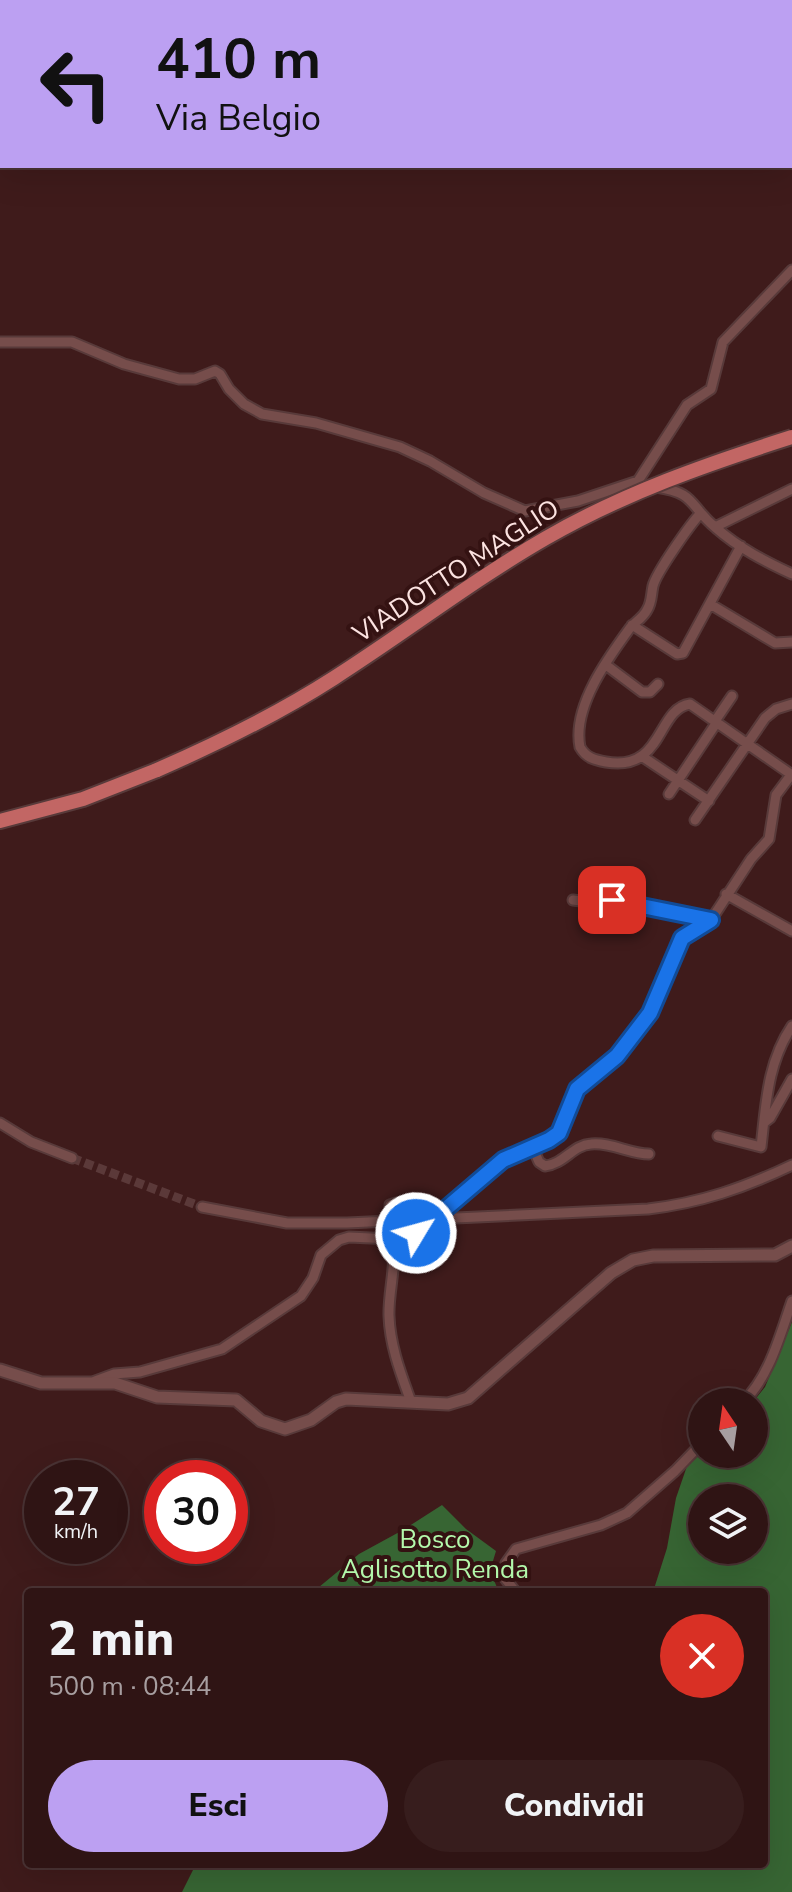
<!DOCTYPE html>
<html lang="it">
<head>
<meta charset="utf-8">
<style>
	:root { --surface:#2f1414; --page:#371d1d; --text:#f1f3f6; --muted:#a79ea0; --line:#4a3334; --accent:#bca0f2 }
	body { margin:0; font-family:"Nunito Sans",sans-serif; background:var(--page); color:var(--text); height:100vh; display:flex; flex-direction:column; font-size:30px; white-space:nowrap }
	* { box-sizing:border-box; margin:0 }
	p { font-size:26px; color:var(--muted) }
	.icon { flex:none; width:44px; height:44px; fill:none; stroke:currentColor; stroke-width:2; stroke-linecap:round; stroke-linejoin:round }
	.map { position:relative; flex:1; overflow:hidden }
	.details { position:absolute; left:24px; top:1588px; width:744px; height:280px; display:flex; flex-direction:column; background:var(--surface); border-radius:8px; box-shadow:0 8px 32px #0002,0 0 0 2px var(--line) }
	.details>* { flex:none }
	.hud { position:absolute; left:0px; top:0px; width:792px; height:168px; box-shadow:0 8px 32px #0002,0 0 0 2px var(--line); background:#bca0f2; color:#111; overflow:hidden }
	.needle { width:52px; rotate:347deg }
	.buttons { position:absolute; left:688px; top:1388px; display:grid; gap:16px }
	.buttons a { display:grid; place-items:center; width:80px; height:80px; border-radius:50%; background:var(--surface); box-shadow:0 8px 32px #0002,0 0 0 2px var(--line); font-size:40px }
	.speed { position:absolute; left:24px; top:1460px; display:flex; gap:16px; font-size:40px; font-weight:700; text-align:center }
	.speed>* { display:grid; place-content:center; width:104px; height:104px; border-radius:50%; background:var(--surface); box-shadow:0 8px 32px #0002,0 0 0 2px var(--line); line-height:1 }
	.speed small { font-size:20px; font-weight:400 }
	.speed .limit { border:12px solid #d22; background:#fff; color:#111 }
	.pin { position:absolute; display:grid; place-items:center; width:68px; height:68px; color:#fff; margin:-34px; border-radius:16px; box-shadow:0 4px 12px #0006 }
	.me { position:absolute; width:88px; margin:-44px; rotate:53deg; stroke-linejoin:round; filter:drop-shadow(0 0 6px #0008) }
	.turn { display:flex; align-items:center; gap:28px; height:168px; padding:0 24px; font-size:36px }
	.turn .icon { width:104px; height:104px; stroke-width:2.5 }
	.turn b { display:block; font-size:56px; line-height:68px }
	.round { display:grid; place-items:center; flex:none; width:84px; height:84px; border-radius:42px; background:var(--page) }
	.headline { display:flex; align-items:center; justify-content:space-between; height:136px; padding:0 24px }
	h1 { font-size:48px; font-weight:800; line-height:60px }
	.cta { display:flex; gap:16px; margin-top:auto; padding:16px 24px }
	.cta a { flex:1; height:92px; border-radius:48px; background:var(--accent); color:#111; font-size:32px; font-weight:800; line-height:92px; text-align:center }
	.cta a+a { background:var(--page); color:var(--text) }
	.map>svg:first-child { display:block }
	.forest { fill:#376533; fill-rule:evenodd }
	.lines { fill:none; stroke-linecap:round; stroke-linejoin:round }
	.minor-tunnel { stroke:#5b3939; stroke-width:9; stroke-dasharray:9 4.5; stroke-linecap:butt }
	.minor-casing { stroke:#583a3a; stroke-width:13 }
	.tertiary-casing { stroke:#583a3a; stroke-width:15 }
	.primary-casing { stroke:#583a3a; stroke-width:18 }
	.minor { stroke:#764d4b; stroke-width:9 }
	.tertiary { stroke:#764d4b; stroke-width:11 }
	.primary { stroke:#c26664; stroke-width:14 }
	.minor-bridge-casing { stroke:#583a3a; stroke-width:13; stroke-linecap:butt }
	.primary-bridge-casing { stroke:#583a3a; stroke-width:18; stroke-linecap:butt }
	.minor-bridge { stroke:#764d4b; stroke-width:9 }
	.primary-bridge { stroke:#c26664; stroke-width:14 }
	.route-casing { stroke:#114b97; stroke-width:20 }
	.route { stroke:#1a73e8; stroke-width:14 }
	.labels { text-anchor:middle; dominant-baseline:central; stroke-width:8; stroke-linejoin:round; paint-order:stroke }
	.street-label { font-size:26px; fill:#fce3e1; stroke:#341212 }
	.park-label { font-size:26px; fill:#b4f9ac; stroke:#341212 }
</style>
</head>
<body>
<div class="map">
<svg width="792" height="1892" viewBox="0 0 792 1892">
	<rect width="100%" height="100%" fill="#3f1b1b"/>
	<path class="forest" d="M792 1322V1892H182L196 1864H764V1592H653L667 1548 676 1498 687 1466 702 1453 754 1454 753 1402 765 1387ZM702 1498H754V1550H702Z
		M442 1505 466 1529 496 1551 490 1571 499 1592H313L359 1554 403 1530Z"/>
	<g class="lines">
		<path class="minor-tunnel" d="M72 1158 202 1207"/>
		<g class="minor-casing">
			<path id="minor" d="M754 0V2
				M790 65 792 71
				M0 342H72L124 364 179 379H195L215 371 220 374 229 389 244 404 262 414 316 423 400 447 430 461 484 493 525 511 578 501 638 481
				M638 481 687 405 711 389 723 342 792 270
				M656 487C697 493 688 505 716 528 739 548 764 561 792 574
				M701 513C691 523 656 573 653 586 651 595 652 602 647 610 643 618 635 622 630 628 608 658 572 707 580 747 586 758 595 760 606 762 664 772 656 709 690 704L792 775
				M715 527 792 489
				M710 604 775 643 792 642
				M632 625 677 654 683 653 741 546
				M606 665 642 692H650L658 684
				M715 721 732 696
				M643 757 709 801
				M669 794 717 722
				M695 820 765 718 776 709 792 704
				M726 894 792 931
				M573 900 588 902 621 900 645 908 711 920
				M765 1122 770 1118 792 1079
				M0 1123 31 1142 72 1158
				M718 1136 761 1147C766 1105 767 1063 792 1026
				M532 1146 539 1162 545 1166C564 1164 573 1145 591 1144 611 1142 630 1154 649 1154
				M202 1207 287 1223H347L648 1209C700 1203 744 1188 792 1165
				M390 1210V1205L396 1203 442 1212
				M390 1234C399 1260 388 1289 389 1316 390 1346 401 1374 411 1402
				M95 1381 114 1374 140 1372 222 1349 301 1296 313 1278 321 1255 339 1240 349 1237 392 1239 439 1226 443 1223 442 1212 503 1160 555 1137 577 1089 617 1056 650 1013 682 938 688 931 711 920 751 859 769 839 776 795 791 775
				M743 1402C770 1376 780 1335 792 1301
				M516 1592 503 1576 506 1563 516 1549 601 1525 627 1513 675 1471 702 1443"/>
		</g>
		<g class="tertiary-casing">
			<path id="tertiary" d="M0 1370 41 1383H115L157 1397 236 1400 261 1421 285 1429 311 1420 336 1402 346 1399 448 1404 468 1398 611 1273 633 1260 653 1256 775 1255 792 1246"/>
		</g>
		<g class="primary-casing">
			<path id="primary" d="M0 821 83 799 157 770"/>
		</g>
		<use href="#minor" class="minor"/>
		<use href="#tertiary" class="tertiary"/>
		<use href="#primary" class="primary"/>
		<g class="minor-bridge-casing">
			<path id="minor-bridge" d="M390 1210V1230"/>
		</g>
		<g class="primary-bridge-casing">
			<path id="primary-bridge" d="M157 770C219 743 278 714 334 678 406 632 473 580 546 538 624 493 707 464 792 437"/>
		</g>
		<use href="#minor-bridge" class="minor-bridge"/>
		<use href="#primary-bridge" class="primary-bridge"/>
	</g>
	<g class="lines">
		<g class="route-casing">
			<path id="route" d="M416 1233 443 1223 442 1212 503 1160 549 1140 559 1133 577 1089 617 1056 650 1013 682 938 711 920 612 900"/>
		</g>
		<use href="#route" class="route"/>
	</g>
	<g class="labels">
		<g class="street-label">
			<text transform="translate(456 571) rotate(-33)">VIADOTTO MAGLIO</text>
		</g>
		<g class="park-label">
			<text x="435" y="1539">Bosco<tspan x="435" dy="30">Aglisotto Renda</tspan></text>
		</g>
	</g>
</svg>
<div class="buttons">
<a><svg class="needle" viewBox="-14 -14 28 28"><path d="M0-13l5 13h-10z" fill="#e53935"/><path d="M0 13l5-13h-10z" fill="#a79ea0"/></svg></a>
<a><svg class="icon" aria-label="layers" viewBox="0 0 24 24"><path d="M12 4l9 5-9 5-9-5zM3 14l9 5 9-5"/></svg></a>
</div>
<div class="speed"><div>27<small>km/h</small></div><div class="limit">30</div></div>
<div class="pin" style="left:612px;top:900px;background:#d93025"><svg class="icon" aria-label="arrive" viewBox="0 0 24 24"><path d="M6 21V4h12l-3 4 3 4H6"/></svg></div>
<svg class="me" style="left:416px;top:1233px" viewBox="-20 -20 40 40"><circle r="17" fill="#1a73e8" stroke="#fff" stroke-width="3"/><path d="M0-11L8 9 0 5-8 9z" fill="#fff"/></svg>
<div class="hud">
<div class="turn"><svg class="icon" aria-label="left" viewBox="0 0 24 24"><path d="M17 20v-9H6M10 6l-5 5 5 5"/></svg><div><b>410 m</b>Via Belgio</div></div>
</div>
<section class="details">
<div class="headline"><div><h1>2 min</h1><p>500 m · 08:44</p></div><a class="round" style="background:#d93025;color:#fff"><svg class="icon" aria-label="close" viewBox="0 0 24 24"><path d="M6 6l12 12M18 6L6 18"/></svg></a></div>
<div class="cta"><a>Esci</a><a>Condividi</a></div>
</section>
</div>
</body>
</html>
